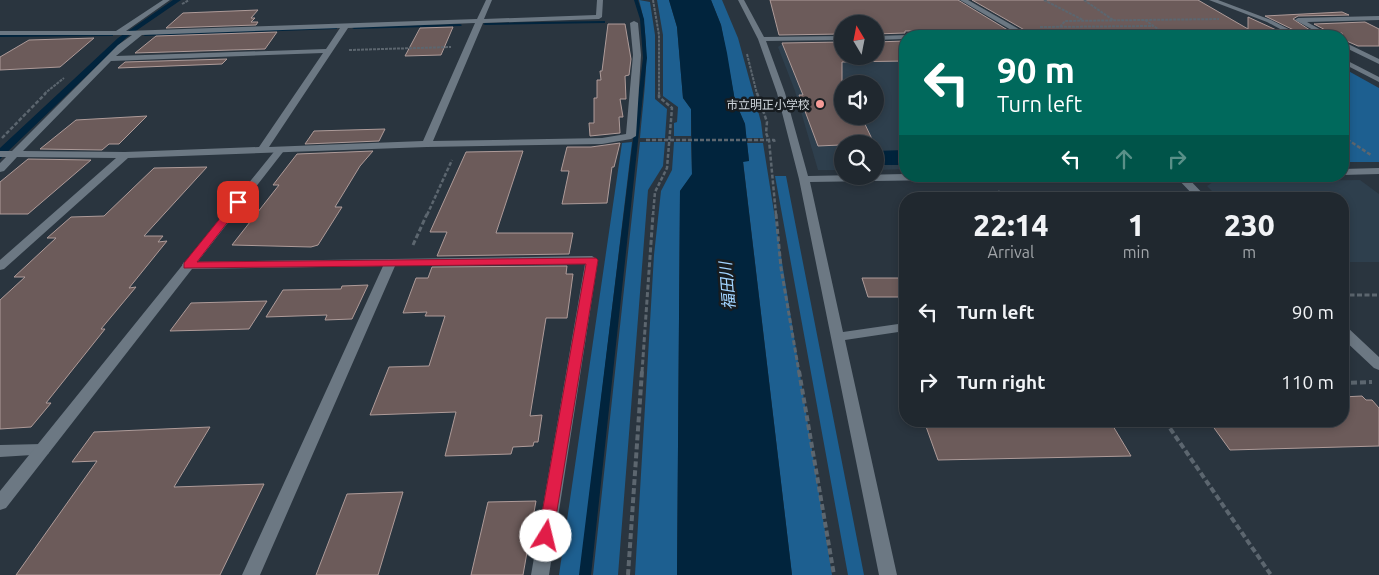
<!DOCTYPE html>
<html lang="en">
<head>
<meta charset="utf-8">
<style>
	:root { --surface:#20282f; --page:#2d343b; --text:#f1f3f6; --muted:#a2a6aa; --line:#3d444b }
	body { margin:0; font-family:Ubuntu,"Noto Sans JP",sans-serif; background:var(--page); color:var(--text); height:100vh; display:flex; flex-direction:column; font-size:19px; white-space:nowrap }
	* { box-sizing:border-box; margin:0 }
	p { font-size:16px; color:var(--muted) }
	.icon { flex:none; width:28px; height:28px; fill:none; stroke:currentColor; stroke-width:2; stroke-linecap:round; stroke-linejoin:round }
	.map { position:relative; flex:1; overflow:hidden }
	.panel { position:absolute; left:899px; top:192px; width:450px; height:235px; display:flex; flex-direction:column; background:var(--surface); border-radius:20px; box-shadow:0 2px 8px #0003,0 0 0 1px var(--line) }
	.panel>* { flex:none }
	.top-card { position:absolute; left:899px; top:30px; width:450px; height:152px; border-radius:20px; box-shadow:0 2px 8px #0003,0 0 0 1px var(--line); background:#00695c; color:#fff; overflow:hidden }
	.needle { width:32px; rotate:350deg }
	.fabs { position:absolute; left:834px; top:15px; display:grid; gap:10px }
	.fabs a { display:grid; place-items:center; width:50px; height:50px; border-radius:50%; background:var(--surface); box-shadow:0 2px 8px #0003,0 0 0 1px var(--line); font-size:25px }
	.pin { position:absolute; display:grid; place-items:center; width:42px; height:42px; color:#fff; margin:-21px; border-radius:10px; box-shadow:0 2px 8px #0006 }
	.me { position:absolute; width:55px; margin:-28px; rotate:9deg; stroke-linejoin:round; filter:drop-shadow(0 0 4px #0008) }
	.turn { display:flex; align-items:center; gap:18px; height:105px; padding:0 15px; font-size:22px }
	.turn .icon { width:65px; height:65px; stroke-width:2.5 }
	.turn b { display:block; font-size:35px; line-height:42px }
	.lanes { display:flex; align-items:center; height:48px; padding:0 15px; background:#0003; justify-content:center; gap:25px; direction:ltr }
	.lanes .off { opacity:.35 }
	.eta { display:flex; justify-content:space-evenly; align-items:center; height:85px; text-align:center }
	.eta b { font-size:30px; font-weight:800; line-height:35px }
	ul { padding:0; list-style:none }
	li { display:flex; align-items:center; gap:15px; height:70px; padding:0 15px }
	li div { flex:1 }
	li b { display:block; font-size:19px }
	li em { font-style:normal }
	.map>svg:first-child { display:block }
	.built { fill:#2e3f4d; fill-rule:evenodd }
	.green { fill:#1d5f90 }
	.water { fill:#01243d }
	.lines { fill:none; stroke-linecap:round; stroke-linejoin:round }
	.stream { fill:#01243d; fill-rule:evenodd }
	.building { fill:#6c5b5a; stroke:#ae9b99 }
	.path-far3 { stroke:#5c666f; stroke-width:2; stroke-dasharray:3 1; stroke-linecap:butt }
	.path-far2 { stroke:#5c666f; stroke-width:2.5; stroke-dasharray:4 2; stroke-linecap:butt }
	.path-far1 { stroke:#5c666f; stroke-width:3; stroke-dasharray:5 2.5; stroke-linecap:butt }
	.path { stroke:#5c666f; stroke-width:4; stroke-dasharray:6 3; stroke-linecap:butt }
	.minor { fill:#6c7883; fill-rule:evenodd }
	.tertiary { fill:#6c7883; fill-rule:evenodd }
	.route { fill:#e11d48; stroke:#92132f }
	.poi-dot { fill:#f59b97; stroke:#171c20; stroke-width:2 }
	.labels { text-anchor:middle; dominant-baseline:central; stroke-width:5; stroke-linejoin:round; paint-order:stroke }
	.far-poi-label { font-size:12px; fill:#d0d7dd; stroke:#171c20; text-anchor:end }
	.water-label { font-size:16px; font-style:italic; fill:#a2d4ff; stroke:#171c20 }
</style>
</head>
<body>
<div class="map">
<svg width="1379" height="575" viewBox="0 0 1379 575">
	<rect width="100%" height="100%" fill="#2a353f"/>
	<path class="built" d="M842 43V56H875L905 43V169L875 170V144H842V170H818L795 91 778 47 782 44ZM842 84H875V116H842Z
		M1360 180 1379 194V262H1343L1342 199H1220L1207 186 1213 182Z"/>
	<path class="green" d="M639 0 650 2 655 35V99L667 109 665 138H640C644 92 652 45 639 0Z
		M657 0H669L677 27 683 98 691 109V136H674V123L677 122 678 107 663 96V35Z
		M711 0H722L738 38 761 122 763 138H746L745 124 735 101 721 25Z
		M1343 68 1379 88V162H1343Z
		M632 142 580 575H559L622 143Z
		M640 142H665L663 166 648 190 618 575H593Z
		M674 142H691L692 175 680 191 677 575H635L654 255 661 191 672 170Z
		M747 143H763L832 575H792L743 161H749Z
		M775 176H786L864 575H848Z"/>
	<path class="water" d="M173 0H181L127 37 0 159V148L118 38Z
		M669 0H711L721 25 727 53 735 101 745 124 749 161 743 162 792 575H677L680 191 692 174 691 109 683 98 677 27Z
		M905 150V165H875V151Z"/>
	<g class="lines">
		<path class="stream" d="M634 0H638L644 19 647 58 591 575H579L643 58 640 19Z
			M604 21H605V23L485 25 483 24 485 23Z
			M460 24 462 25 461 26 354 29 352 28 354 27Z
			M335 27H337V29L145 36 143 35 145 34Z
			M113 34V36H111L0 37V35Z"/>
	</g>
	<path class="building" d="M770 0H958L1011 32 996 30 905 31V33L875 34V24H842V34L779 35Z
		M972 0H1198L1248 29V17L1285 34 1042 36 1038 32H1028Z
		M258 10 251 18H255L251 22H258L256 25 166 28 183 13Z
		M1342 12 1349 15 1298 16 1293 19 1316 34H1302L1265 16Z
		M1365 22 1379 29V46H1358L1342 39V33H1331L1314 24Z
		M608 24H625L631 59 629 75 625 76 626 99H620L623 117H619L620 133 590 136 589 123H594V98H597V80H601L600 71H602Z
		M453 27 441 55 405 56 420 28Z
		M277 32 265 49 135 53 156 36Z
		M94 38 60 67 0 70V57L29 40Z
		M905 41V61L842 62V116H861L872 139H860L862 144 818 146 799 95H803L782 43 842 42V56H875V42Z
		M227 59 222 64 118 68 125 62Z
		M147 116 119 144H109L102 150 40 149 76 120Z
		M385 129 379 141 305 144 314 131Z
		M620 143 614 167H612L607 203 562 204 569 171H561L567 147H591Z
		M373 151 360 166 335 207H342L318 245 311 247 232 245 279 185H273L297 154Z
		M523 151 496 233H573L569 254 437 256 447 232H430L466 152Z
		M28 159 91 160 28 214H0V182Z
		M207 167 144 236H163L158 242 167 241 129 288 136 287 101 329H105L46 403H51L31 427 0 429V300L25 277H14L56 238H47L71 217 104 216 154 168Z
		M567 266 566 274H573L567 318H546L530 416 542 415 538 442H534L533 446 513 447 511 454 445 456 456 412 370 415 389 367 429 366 445 316H425L427 312 403 313 416 278H428L432 267Z
		M862 278H905V297H868Z
		M368 285 352 319 325 320 327 315 266 317 283 290 341 289 342 286Z
		M267 301 249 329 170 331 191 303Z
		M1362 396 1366 400H1372L1379 408V446L1230 450 1209 421H1342V397Z
		M924 421H1110L1131 456 938 460Z
		M210 427 174 487 264 484 220 575H16L97 461 72 462 94 432Z
		M403 492 378 575H316L347 494Z
		M536 501 523 575H471L488 502Z"/>
	<g class="lines">
		<path class="path-far3" d="M653 0 659 35V94
			M1044 0 1083 20
			M1084 0 1113 20
			M182 4 189 0
			M1145 20 1168 36
			M1040 27 1153 26
			M1060 27 1065 21 1219 19
			M349 50 451 47
			M747 54 757 94
			M44 94 64 78"/>
		<path class="path-far2" d="M757 93 767 122 766 133 769 140 776 215
			M1342 136 1371 155
			M2 138 46 93
			M646 140H774L775 143
			M998 191 1003 199
			M427 215 452 160
			M653 215 655 192 667 168 672 108 659 97V93"/>
		<path class="path-far1" d="M776 214 781 268 799 372
			M413 245 427 214
			M1342 295H1379
			M642 372 653 214"/>
		<path class="path" d="M799 371 834 575
			M1342 383 1372 382
			M1165 421 1271 575
			M628 575 642 371"/>
		<path class="minor" d="M163 0H170L126 31 477 19 486 0H492L484 19 596 15 597 0H603L602 17 599 19 483 23 433 141 602 138 626 134 633 55 630 23 634 21 638 23 641 55 636 136 631 139 602 144 427 147 128 158 4 269 0 270V260L116 158 17 157 4 171 0 172V163L6 157H0V151H12L118 45 132 35H0V31H116ZM475 23 423 141 269 147 348 28ZM340 28 326 49 116 56 142 35ZM323 53 259 147 125 152 23 151 111 61Z
			M738 0H744L764 37 842 36V40L766 41 785 93 808 176 905 174V176H1009L1004 179 810 182 843 332 905 323V331L845 340 897 575H879L799 179 777 93 758 39Z
			M960 0H968L1031 36H981L984 34H1018Z
			M1379 16V20L1307 22 1332 36H1324L1295 20 1298 18Z
			M908 35 905 36V39L875 40V36Z
			M1342 41 1379 59V64L1342 46Z
			M1379 168V174L1342 175V169Z
			M1175 176H1186L1208 199H1197Z
			M592 256 598 260 549 575H531L585 264 395 266 260 575H242L383 266 188 269 182 265 184 262Z
			M1342 326 1347 327 1379 357V370L1374 368 1342 338Z
			M42 444 48 446 50 450 48 454 0 457V445Z"/>
		<path class="tertiary" d="M1209 0H1218L1271 20 1302 36H1293L1267 22Z
			M1342 58 1379 77V82L1342 63Z
			M280 147 283 148V152L6 508 0 510V491L277 148Z"/>
	</g>
	<path class="route" d="M238 199 243 202 197 262 596 258 598 260 552 541 546 543 540 541 538 536 586 264 184 268V263L235 200Z"/>
	<circle class="poi-dot" cx="820" cy="104" r="5"/>
	<g class="labels">
		<g class="far-poi-label">
			<text x="810" y="104">市立明正小学校</text>
		</g>
		<g class="water-label">
			<text transform="translate(727 286) rotate(-95)">福田川</text>
		</g>
	</g>
</svg>
<div class="fabs">
<a><svg class="needle" viewBox="-14 -14 28 28"><path d="M0-13l5 13h-10z" fill="#e53935"/><path d="M0 13l5-13h-10z" fill="#a2a6aa"/></svg></a>
<a><svg class="icon" aria-label="sound" viewBox="0 0 24 24"><path d="M4 9h4l5-4v14l-5-4H4zM17 9q2 3 0 6"/></svg></a>
<a><svg class="icon" aria-label="search" viewBox="0 0 24 24"><circle cx="10" cy="10" r="6"/><path d="M15 15l6 6"/></svg></a>
</div>
<div class="pin" style="left:238px;top:202px;background:#d93025"><svg class="icon" aria-label="arrive" viewBox="0 0 24 24"><path d="M6 21V4h12l-3 4 3 4H6"/></svg></div>
<svg class="me" style="left:546px;top:536px" viewBox="-20 -20 40 40"><circle r="19" fill="#fff"/><path d="M0-13L10 11 0 6-10 11z" fill="#e11d48"/></svg>
<div class="top-card">
<div class="turn"><svg class="icon" aria-label="left" viewBox="0 0 24 24"><path d="M17 20v-9H6M10 6l-5 5 5 5"/></svg><div><b>90 m</b>Turn left</div></div>
<div class="lanes"><svg class="icon" aria-label="left" viewBox="0 0 24 24"><path d="M17 20v-9H6M10 6l-5 5 5 5"/></svg><svg class="icon off" aria-label="ahead" viewBox="0 0 24 24"><path d="M12 20V5M6 11l6-6 6 6"/></svg><svg class="icon off" aria-label="right" viewBox="0 0 24 24"><path d="M7 20v-9h11M14 6l5 5-5 5"/></svg></div>
</div>
<section class="panel">
<div class="eta">
<div><b>22:14</b><p>Arrival</p></div>
<div><b>1</b><p>min</p></div>
<div><b>230</b><p>m</p></div>
</div>
<ul>
<li><svg class="icon" aria-label="left" viewBox="0 0 24 24"><path d="M17 20v-9H6M10 6l-5 5 5 5"/></svg><div><b>Turn left</b></div><em>90 m</em></li>
<li><svg class="icon" aria-label="right" viewBox="0 0 24 24"><path d="M7 20v-9h11M14 6l5 5-5 5"/></svg><div><b>Turn right</b></div><em>110 m</em></li>
</ul>
</section>
</div>
</body>
</html>
